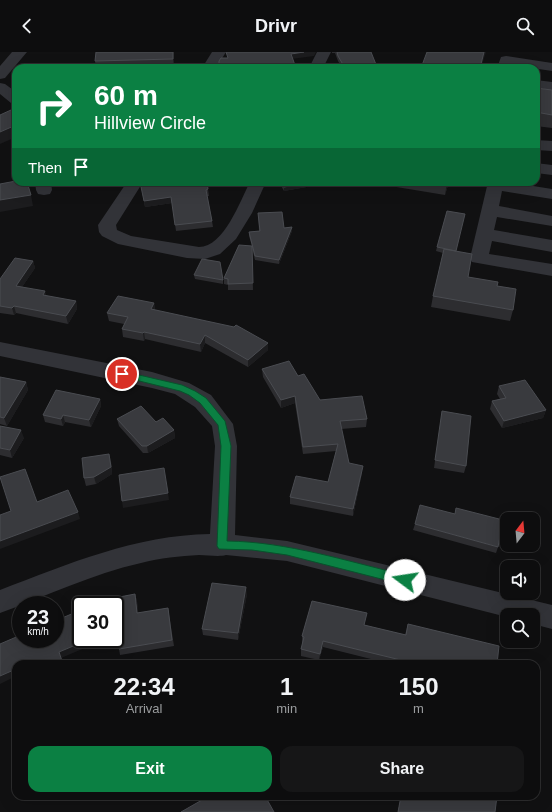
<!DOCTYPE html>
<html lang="en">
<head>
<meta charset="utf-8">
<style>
	:root { --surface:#0d0d0e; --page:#161617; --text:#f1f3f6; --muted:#9a9c9e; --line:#2d2d2e; --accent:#0b8043 }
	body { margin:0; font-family:Helvetica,sans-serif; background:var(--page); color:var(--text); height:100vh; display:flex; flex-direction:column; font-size:15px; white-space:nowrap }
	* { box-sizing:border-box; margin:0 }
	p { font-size:13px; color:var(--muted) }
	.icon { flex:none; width:22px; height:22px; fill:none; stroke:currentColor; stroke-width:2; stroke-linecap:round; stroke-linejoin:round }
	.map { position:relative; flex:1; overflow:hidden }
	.panel { position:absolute; left:12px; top:608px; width:528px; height:140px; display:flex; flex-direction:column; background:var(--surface); border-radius:12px; box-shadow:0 4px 16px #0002,0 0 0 1px var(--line) }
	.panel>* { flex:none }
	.top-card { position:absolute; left:12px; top:12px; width:528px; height:122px; border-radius:12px; box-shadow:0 4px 16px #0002,0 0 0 1px var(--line); background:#0b8043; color:#fff; overflow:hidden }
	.needle { width:26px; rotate:16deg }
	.fabs { position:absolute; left:500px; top:460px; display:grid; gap:8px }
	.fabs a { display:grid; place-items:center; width:40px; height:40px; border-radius:8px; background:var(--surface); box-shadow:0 4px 16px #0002,0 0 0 1px var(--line); font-size:20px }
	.speed { position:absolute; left:12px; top:544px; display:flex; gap:8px; font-size:20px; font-weight:700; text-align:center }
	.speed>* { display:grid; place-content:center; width:52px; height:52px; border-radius:50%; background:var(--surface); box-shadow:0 4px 16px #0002,0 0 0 1px var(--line); line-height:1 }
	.speed small { font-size:10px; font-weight:400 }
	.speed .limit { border:2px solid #111; border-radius:6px; background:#fff; color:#111 }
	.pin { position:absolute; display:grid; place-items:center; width:34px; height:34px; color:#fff; margin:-17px; border:2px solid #fff; border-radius:50%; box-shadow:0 1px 4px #0007 }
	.me { position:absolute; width:44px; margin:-22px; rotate:284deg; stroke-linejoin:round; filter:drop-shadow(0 0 3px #0008) }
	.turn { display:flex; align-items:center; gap:14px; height:84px; padding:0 16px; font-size:18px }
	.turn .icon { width:52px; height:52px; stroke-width:2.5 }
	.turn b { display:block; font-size:28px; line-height:34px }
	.then { display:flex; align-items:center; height:38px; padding:0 16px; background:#0003; gap:8px; font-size:15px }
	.eta { display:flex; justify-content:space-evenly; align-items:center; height:68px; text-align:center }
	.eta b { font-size:24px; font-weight:700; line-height:28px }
	.cta { display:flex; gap:8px; margin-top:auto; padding:8px 16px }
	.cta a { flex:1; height:46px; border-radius:12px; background:var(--accent); color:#fff; font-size:16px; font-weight:700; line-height:46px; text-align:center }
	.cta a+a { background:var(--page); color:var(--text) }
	header { display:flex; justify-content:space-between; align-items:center; height:52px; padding:0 16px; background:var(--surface); font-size:18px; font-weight:700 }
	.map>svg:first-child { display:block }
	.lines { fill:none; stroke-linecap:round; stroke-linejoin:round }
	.minor { fill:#323338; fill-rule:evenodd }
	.wall { fill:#2d2d30 }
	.shaded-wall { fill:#1c1c1e }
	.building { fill:#393a3e; stroke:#4a4c51 }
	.route { fill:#0b8043; stroke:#07532c }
</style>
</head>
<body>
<header><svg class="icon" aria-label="back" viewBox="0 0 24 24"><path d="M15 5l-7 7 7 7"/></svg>Drivr<svg class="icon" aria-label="search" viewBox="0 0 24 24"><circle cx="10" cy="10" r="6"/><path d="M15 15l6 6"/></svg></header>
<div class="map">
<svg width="552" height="760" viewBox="0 0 552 760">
	<rect width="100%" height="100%" fill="#111112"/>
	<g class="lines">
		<path class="minor" d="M12 0H27L5 26 0 27V14Z
			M212 0H226L216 16H202Z
			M317 0H331L323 16H309Z
			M506 4 552 11V19L512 13 511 16H497L501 5Z
			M536 28 552 30V38L536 36Z
			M0 31 5 32 16 40V53L11 51 0 42Z
			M536 88 552 89V99L536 98Z
			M536 111 552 113V123L536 121Z
			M35 130H51L52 138 50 142 44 143 38 142 36 138Z
			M127 130H143L116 173 117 178 131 184 199 195C224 195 240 149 250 130H266L252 161 236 187 220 202 205 207 187 206 118 192 102 184 99 180 98 173Z
			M488 130H508L552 137V147L502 139 499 154 552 164V174L497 165 494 178 552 188V200L492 189 489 202 552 212V224L472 210 470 206Z
			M0 290 152 320 189 331 211 343 233 372 237 394 235 483 287 489 552 553V577L533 572V563H507V565L287 509 226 503C219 505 208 503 199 503 180 504 160 506 141 511 92 522 47 544 0 561V538C68 512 136 483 210 482L215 394 212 374 195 355 175 342 152 336 0 304Z"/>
	</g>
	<path class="wall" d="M96 0H174V16H96L95 9Z
		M332 0H371L377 16H342L338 9 335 1H332Z
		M536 36 552 38V76L536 74Z
		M140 130 208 137 209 144H207L212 169 213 175 176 179 172 151 145 155Z
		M279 130H312V134L284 139Z
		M366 130H449L445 143Z
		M258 161 284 176 292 175V179L279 212 255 208 252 196 253 238H228V233L224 232V226L252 194 249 184V180L259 179Z
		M437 195 456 199 468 225 497 234 513 258 510 269 431 255 433 244 443 201 436 199Z
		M33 209 35 216 22 235 47 244 76 249 77 257 68 272 16 261 14 263 0 261V227Z
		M194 223 223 228V232L195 227Z
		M154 251 155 258 268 298 248 315 205 291 201 300 145 287 144 289 123 285 122 277 124 272 109 269 107 261Z
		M262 317 298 324 320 348 367 367 366 375 341 377 349 411 362 421 353 464 290 452V445L328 430 336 399 303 402 295 351 281 356 263 325Z
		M0 325 26 330 28 338 7 374 0 372Z
		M499 334 546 358 543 366 502 376 490 357 492 349 500 347 497 342Z
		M100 347 101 354 91 375 65 370 63 374 45 370 43 363Z
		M442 359 466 414 464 421 434 416Z
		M117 367 156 370 174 378 175 386 148 401H143L119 374Z
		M0 374 24 386 12 406 0 403Z
		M111 409 112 422 96 432 86 434 84 426Z
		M415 472 498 495 496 501 413 478Z
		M135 542 137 549 138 561 168 556 174 594 120 603 119 597 117 582 115 583Z
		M247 542 238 588 203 583 202 577Z
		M408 572 497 612H391L323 595 319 608 301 604V597L303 591H302V584L365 573 405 583Z
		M401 744H441L446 745V744H497L495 760H398Z"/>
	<path class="shaded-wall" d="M173 0H174V16L173 7Z
		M304 0H316L314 4 291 7V2Z
		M484 0H486L481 16H480Z
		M16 73V85L0 92V80Z
		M312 130V134L284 139V135Z
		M447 130H449L445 143Z
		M31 143 33 154 0 160V148Z
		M171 145 172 151 145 155 144 149Z
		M292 175V179L279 212V208Z
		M33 209 35 216 18 241 16 234Z
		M45 239 47 246 43 243Z
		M76 249 77 257 68 272 66 264Z
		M154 251 155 259 151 257Z
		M14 254 16 261 14 263 12 256Z
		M144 280 145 287 144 289 143 281Z
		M205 283V291L201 300 200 292Z
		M268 291V298L248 315V308Z
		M26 330 28 338 7 374 4 366Z
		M295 344V351L281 356V348Z
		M100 347 101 354 91 375 89 368Z
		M546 358 543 366 502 376 504 369Z
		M63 363 65 370 63 374 61 367Z
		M21 378 24 386 12 406 10 398Z
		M174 378 175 386 148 401 147 394Z
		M109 402 111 409 112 422 96 432 94 425Z
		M363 414 362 421 353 464V457Z
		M168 441 169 448 123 456 122 449Z
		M78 460 80 467 0 497V489Z
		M246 535 247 542 238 588V581Z
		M135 542 137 549 139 567 137 561Z
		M115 576H117L118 582 115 583Z
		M90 587H106L61 606 63 612 59 600Z
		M323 589V595L319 608 320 602Z
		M16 617V624L0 632V624Z"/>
	<path class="building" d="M96 0H173V7L95 9Z
		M226 0H304L291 2 296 16H219V9L221 6H228Z
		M337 0H371L377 15 345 16 338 4Z
		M427 0H484L480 16H421Z
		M382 13 400 16H381Z
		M536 36 552 38V63L536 60Z
		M11 58 16 62V73L0 80V63Z
		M16 129V130H27L31 143 0 148V132Z
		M140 130H207L208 137 206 138 212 169 175 173 171 145 144 149Z
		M281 130H312L284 135Z
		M447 159 465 162 456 199 437 195Z
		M282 160 284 176 292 175 279 208 255 204 249 180 260 179 258 161Z
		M239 193 252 194 253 231 228 232V227L224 226Z
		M444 197 472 202 468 225 498 230 497 234 516 237 513 258 433 244Z
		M15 206 33 209 16 234 45 239 43 243 76 249 66 264 14 254 12 256 0 254V227Z
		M202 207 220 210 223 228 194 223Z
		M118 244 154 251 151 257 234 275 236 273 268 291 248 308 205 283 200 292 144 280 143 281 122 277 128 265 107 261Z
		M289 309 298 324 304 322 320 348 362 344 367 367 340 369 349 411 363 414 353 457 290 445 296 424 328 430 338 392 303 395 295 344 281 348 262 317Z
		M0 325 26 330 4 366 0 365Z
		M525 328 546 358 504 369 492 349 506 346 499 334Z
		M56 338 100 347 89 368 63 363 61 367 43 363Z
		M141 354 156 370 163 366 174 378 147 394H142L117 367Z
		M442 359 471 364 466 414 435 408Z
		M0 374 21 378 10 398 0 396Z
		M109 402 111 415 94 425 84 426 82 406Z
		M164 416 168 441 122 449 119 423Z
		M25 417 37 450 68 438 78 460 0 489V463L11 459 0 425Z
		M420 453 455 462 456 456 503 468 498 495 415 472Z
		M212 531 246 535 238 581 202 577Z
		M135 542 137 561 168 556 172 588 119 597 117 576H115V553H92L104 548Z
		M312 549 367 561 364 573 406 583 408 572 499 594 497 612H417L323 589 320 602 301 597 304 585 302 584Z
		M81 558V587H90L59 600 63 612H16V617L0 624V592L21 583V587H55V569Z
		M209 744H265L274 760H181Z
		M401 744H441L447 746 448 744H497L495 760H398Z"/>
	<path class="route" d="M122 319 182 333 195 339 206 346 225 369 231 394 227 489C288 490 346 509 405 523L409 525 410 528 409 531 405 533 287 503 252 498 219 497 217 494 221 394 218 373 200 351 189 343 180 339 119 324 117 322 119 320Z"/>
</svg>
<div class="fabs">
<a><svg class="needle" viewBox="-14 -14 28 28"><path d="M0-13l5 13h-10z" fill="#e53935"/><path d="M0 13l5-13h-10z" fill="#9a9c9e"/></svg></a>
<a><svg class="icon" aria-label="sound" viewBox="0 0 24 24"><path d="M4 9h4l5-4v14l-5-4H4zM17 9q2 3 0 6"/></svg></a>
<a><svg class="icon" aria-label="search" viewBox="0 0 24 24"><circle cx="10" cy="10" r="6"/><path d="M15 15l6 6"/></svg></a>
</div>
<div class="speed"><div>23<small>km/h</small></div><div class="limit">30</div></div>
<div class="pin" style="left:122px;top:322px;background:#d93025"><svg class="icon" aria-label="arrive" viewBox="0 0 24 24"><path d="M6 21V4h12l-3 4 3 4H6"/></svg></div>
<svg class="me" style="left:405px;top:528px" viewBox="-20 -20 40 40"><circle r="19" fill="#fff"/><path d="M0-13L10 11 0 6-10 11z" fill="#0b8043"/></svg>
<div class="top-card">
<div class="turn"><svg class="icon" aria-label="right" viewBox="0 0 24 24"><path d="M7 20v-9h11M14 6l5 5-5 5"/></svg><div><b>60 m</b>Hillview Circle</div></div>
<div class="then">Then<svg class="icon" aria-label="arrive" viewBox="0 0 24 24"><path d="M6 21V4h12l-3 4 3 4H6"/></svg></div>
</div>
<section class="panel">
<div class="eta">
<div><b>22:34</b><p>Arrival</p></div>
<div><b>1</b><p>min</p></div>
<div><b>150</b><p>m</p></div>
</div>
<div class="cta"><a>Exit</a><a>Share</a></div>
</section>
</div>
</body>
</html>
